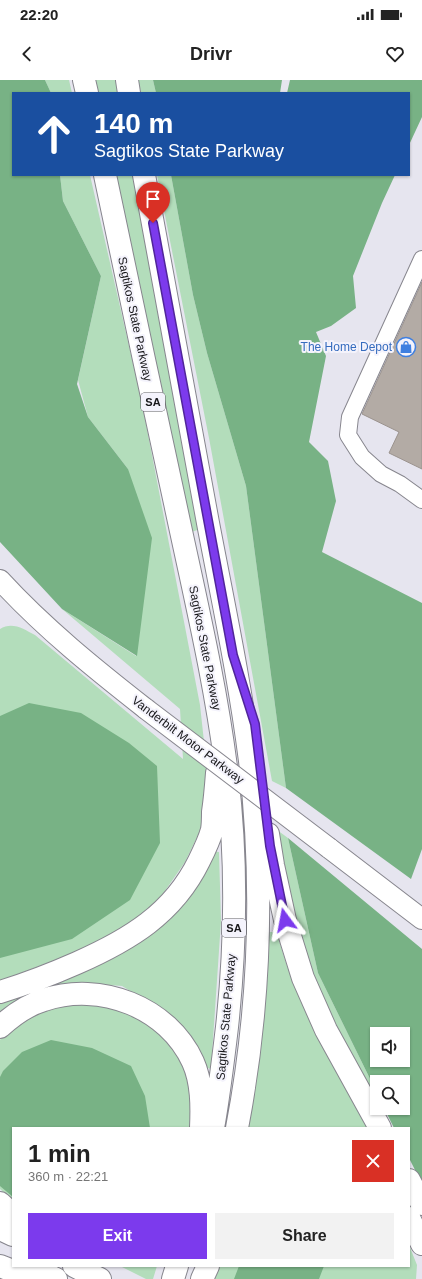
<!DOCTYPE html>
<html lang="en">
<head>
<meta charset="utf-8">
<style>
	:root { --surface:#fff; --page:#f2f2f2; --text:#222; --muted:#767676; --accent:#7c3aed }
	body { margin:0; font-family:Arial,sans-serif; background:var(--page); color:var(--text); height:100vh; display:flex; flex-direction:column; font-size:15px; white-space:nowrap }
	* { box-sizing:border-box; margin:0 }
	p { font-size:13px; color:var(--muted) }
	.icon { flex:none; width:22px; height:22px; fill:none; stroke:currentColor; stroke-width:2; stroke-linecap:round; stroke-linejoin:round }
	.map { position:relative; flex:1; overflow:hidden }
	.sheet { position:absolute; left:12px; top:1047px; width:398px; height:140px; display:flex; flex-direction:column; background:var(--surface); border-radius:0px; box-shadow:0 1px 3px #0004 }
	.sheet>* { flex:none }
	.top-card { position:absolute; left:12px; top:12px; width:398px; height:84px; border-radius:0px; box-shadow:0 1px 3px #0004; background:#1a4fa0; color:#fff; overflow:hidden }
	.fabs { position:absolute; left:370px; top:947px; display:grid; gap:8px }
	.fabs a { display:grid; place-items:center; width:40px; height:40px; border-radius:0px; background:var(--surface); box-shadow:0 1px 3px #0004; font-size:20px }
	.pin { position:absolute; display:grid; place-items:center; width:34px; height:34px; color:#fff; margin:-41px -17px; border-radius:50% 50% 50% 0; rotate:-45deg; box-shadow:0 0 4px #0007 }
	.pin .icon { rotate:45deg }
	.me { position:absolute; width:44px; margin:-22px; rotate:347deg; stroke-linejoin:round; filter:drop-shadow(0 0 3px #0008) }
	.turn { display:flex; align-items:center; gap:14px; height:84px; padding:0 16px; font-size:18px }
	.turn .icon { width:52px; height:52px; stroke-width:2.5 }
	.turn b { display:block; font-size:28px; line-height:34px }
	.round { display:grid; place-items:center; flex:none; width:42px; height:42px; border-radius:0px; background:var(--page) }
	.headline { display:flex; align-items:center; justify-content:space-between; height:68px; padding:0 16px }
	h1 { font-size:24px; font-weight:700; line-height:30px }
	.action { display:flex; gap:8px; margin-top:auto; padding:8px 16px }
	.action a { flex:1; height:46px; border-radius:0px; background:var(--accent); color:#fff; font-size:16px; font-weight:700; line-height:46px; text-align:center }
	.action a+a { background:var(--page); color:var(--text) }
	.status { display:flex; justify-content:space-between; align-items:center; height:28px; padding:0 20px; background:var(--surface); direction:ltr }
	.status svg { height:11px; fill:currentColor }
	header { display:flex; justify-content:space-between; align-items:center; height:52px; padding:0 16px; background:var(--surface); font-size:18px; font-weight:700 }
	.map>svg:first-child { display:block }
	.green { fill:#b3ddbb }
	.forest { fill:#78b285; fill-rule:evenodd }
	.building { fill:#b3aba5; stroke:#9b938e }
	.lines { fill:none; stroke-linecap:round; stroke-linejoin:round }
	.minor-casing { stroke:#87868e; stroke-width:18 }
	.major-casing { stroke:#87868e; stroke-width:22 }
	.highway-casing { stroke:#87868e; stroke-width:24 }
	.minor { stroke:#fff; stroke-width:16 }
	.major { stroke:#fff; stroke-width:20 }
	.highway { stroke:#fff; stroke-width:22 }
	.major-bridge-casing { stroke:#87868e; stroke-width:22; stroke-linecap:butt }
	.major-bridge { stroke:#fff; stroke-width:20 }
	.route-casing { stroke:#51269a; stroke-width:10 }
	.route { stroke:#7c3aed; stroke-width:7 }
	.labels { text-anchor:middle; dominant-baseline:central; stroke-width:4; stroke-linejoin:round; paint-order:stroke }
	.shield { fill:#f4f3fc; stroke:#59595e; stroke-width:1 }
	.shield-label { font-size:11px; font-weight:bold; fill:#17171a }
	.street-label { font-size:12px; fill:#17171a; stroke:#f4f3fc }
	.shop-label { font-size:12px; fill:#366cbe; stroke:#f4f3fc; text-anchor:end }
</style>
</head>
<body>
<div class="status"><b>22:20</b><svg viewBox="0 0 49 12"><path d="M0 12V9h3v3zM5 12V6h3v6zM10 12V3h3v9zM15 12V0h3v12zM26 1h20v11H26zM47 4h2v5h-2z"/></svg></div>
<header><svg class="icon" aria-label="back" viewBox="0 0 24 24"><path d="M15 5l-7 7 7 7"/></svg>Drivr<svg class="icon" aria-label="heart" viewBox="0 0 24 24"><path d="M12 20l-8-8c-3-5 5-10 8-4 3-6 11-1 8 4z"/></svg></header>
<div class="map">
<svg width="422" height="1199" viewBox="0 0 422 1199">
	<rect width="100%" height="100%" fill="#e6e5ef"/>
	<path class="green" d="M45 0H69L72 13H51Z
		M94 0H117L120 13H97Z
		M138 0H153L156 13H141Z
		M60 95H90L142 323 200 625 209 707 202 747 185 782 158 821 120 850 74 873 0 901V549C12 541 24 549 35 555L183 679 180 629 62 529 136 576 128 389 88 337 78 300 101 196 63 121Z
		M115 95H135L200 449 189 453Z
		M157 95H171L193 215 207 273 246 406 286 708 272 701 209 358Z
		M273 747 288 758 318 893 377 1013V1027L308 897Z
		M211 771 219 772 221 841 211 989 201 986 198 968 174 938 122 906 83 903 38 911 0 931V917L122 870Z
		M268 852H277C294 921 333 987 369 1048H245Z
		M81 919 121 927 153 946 177 975 191 1003 194 1048H13V1121L0 1109V960L8 949 39 928Z
		M409 1165 417 1185 416 1199H214L218 1186H409Z
		M120 1186H157L153 1199H146Z"/>
	<path class="forest" d="M0 0H45L51 13H13V95H60L63 121 101 196 77 304 88 337 128 389 152 458 137 576 62 529 0 462Z
		M153 0H282L280 13H156Z
		M290 0H422V37L409 65V13H287Z
		M171 95H267V96L268 95H395L382 123 353 196 356 228 331 246 316 252 326 276 309 362 328 381 336 421 322 472 422 523V769L411 799 286 708 246 406 207 273 193 215Z
		M29 623 81 633 129 663 157 686 160 763 130 820 72 859 0 878V636Z
		M288 758 422 869V1104L409 1078V1048H394L384 1028H403V1002H377V1013L318 893ZM377 954H403V980H377Z
		M51 960 92 968 131 986 145 1016 150 1048H13V1117L0 1106V997L3 991 22 972Z
		M239 1186H324L319 1199H234Z"/>
	<path class="building" d="M422 202V389L389 373 399 352 362 334Z"/>
	<g class="lines">
		<g class="minor-casing">
			<path id="minor" d="M422 179 350 337 348 355 362 377 381 394 400 404 422 420"/>
		</g>
		<g class="major-casing">
			<path id="major" d="M0 500C44 548 95 589 146 629
				M329 768 422 839"/>
		</g>
		<g class="highway-casing">
			<path id="highway" d="M84 0 87 13
				M127 0 129 13
				M105 95C128 204 151 314 175 423 194 513 216 603 227 695 237 778 236 864 227 947 223 981 219 1015 213 1048
				M144 95C165 211 187 327 208 443 223 522 240 601 250 681 264 803 260 928 237 1048
				M268 754 273 785 285 840 303 898 326 950 380 1048
				M0 912C26 904 52 894 77 883 129 860 173 834 199 781 204 771 209 761 212 750 213 744 213 738 213 732 215 719 216 706 217 693
				M0 947C13 935 27 925 44 920 100 901 168 927 193 982 202 1002 202 1026 201 1048
				M409 1100 422 1124
				M0 1123 13 1135
				M409 1138 422 1164
				M0 1149 13 1155
				M0 1186 33 1199
				M29 1186 56 1199
				M74 1186 100 1199
				M173 1199 177 1186
				M202 1199 208 1186"/>
		</g>
		<use href="#minor" class="minor"/>
		<use href="#major" class="major"/>
		<use href="#highway" class="highway"/>
		<g class="major-bridge-casing">
			<path id="major-bridge" d="M146 629 329 768"/>
		</g>
		<use href="#major-bridge" class="major-bridge"/>
	</g>
	<g class="lines">
		<g class="route-casing">
			<path id="route" d="M153 143 233 575 255 644 270 766 285 840"/>
		</g>
		<use href="#route" class="route"/>
	</g>
	<defs>
		<g id="shop-ring" transform="scale(1)"><circle r="9.5" fill="#f4f3fc" stroke="#3f7fe0" stroke-width="1.5"/><path d="M-5-2.5h2.3a2.7 3.5 0 0 1 5.4 0H5L5.5 6h-11ZM-1.5-2.5h3a1.5 2.3 0 0 0-3 0Z" fill="#3f7fe0"/></g>
	</defs>
	<g fill-rule="evenodd">
		<use href="#shop-ring" x="406" y="267"/>
	</g>
	<g class="labels">
		<g class="shield">
			<rect x="141" y="313" width="24" height="18" rx="3"/>
			<rect x="222" y="839" width="24" height="18" rx="3"/>
		</g>
		<g class="shield-label">
			<text x="153" y="322">SA</text>
			<text x="234" y="848">SA</text>
		</g>
		<g class="street-label">
			<text transform="translate(135 239) rotate(78)">Sagtikos State Parkway</text>
			<text transform="translate(205 568) rotate(79)">Sagtikos State Parkway</text>
			<text transform="translate(188 660) rotate(37)">Vanderbilt Motor Parkway</text>
			<text transform="translate(226 937) rotate(-85)">Sagtikos State Parkway</text>
		</g>
		<g class="shop-label">
			<text x="392" y="267">The Home Depot</text>
		</g>
	</g>
</svg>
<div class="fabs">
<a><svg class="icon" aria-label="sound" viewBox="0 0 24 24"><path d="M4 9h4l5-4v14l-5-4H4zM17 9q2 3 0 6"/></svg></a>
<a><svg class="icon" aria-label="search" viewBox="0 0 24 24"><circle cx="10" cy="10" r="6"/><path d="M15 15l6 6"/></svg></a>
</div>
<div class="pin" style="left:153px;top:143px;background:#d93025"><svg class="icon" aria-label="arrive" viewBox="0 0 24 24"><path d="M6 21V4h12l-3 4 3 4H6"/></svg></div>
<svg class="me" style="left:285px;top:840px" viewBox="-20 -20 40 40"><path d="M0-17L14 15 0 8-14 15z" fill="#7c3aed" stroke="#fff" stroke-width="4"/></svg>
<div class="top-card">
<div class="turn"><svg class="icon" aria-label="ahead" viewBox="0 0 24 24"><path d="M12 20V5M6 11l6-6 6 6"/></svg><div><b>140 m</b>Sagtikos State Parkway</div></div>
</div>
<section class="sheet">
<div class="headline"><div><h1>1 min</h1><p>360 m · 22:21</p></div><a class="round" style="background:#d93025;color:#fff"><svg class="icon" aria-label="close" viewBox="0 0 24 24"><path d="M6 6l12 12M18 6L6 18"/></svg></a></div>
<div class="action"><a>Exit</a><a>Share</a></div>
</section>
</div>
</body>
</html>
